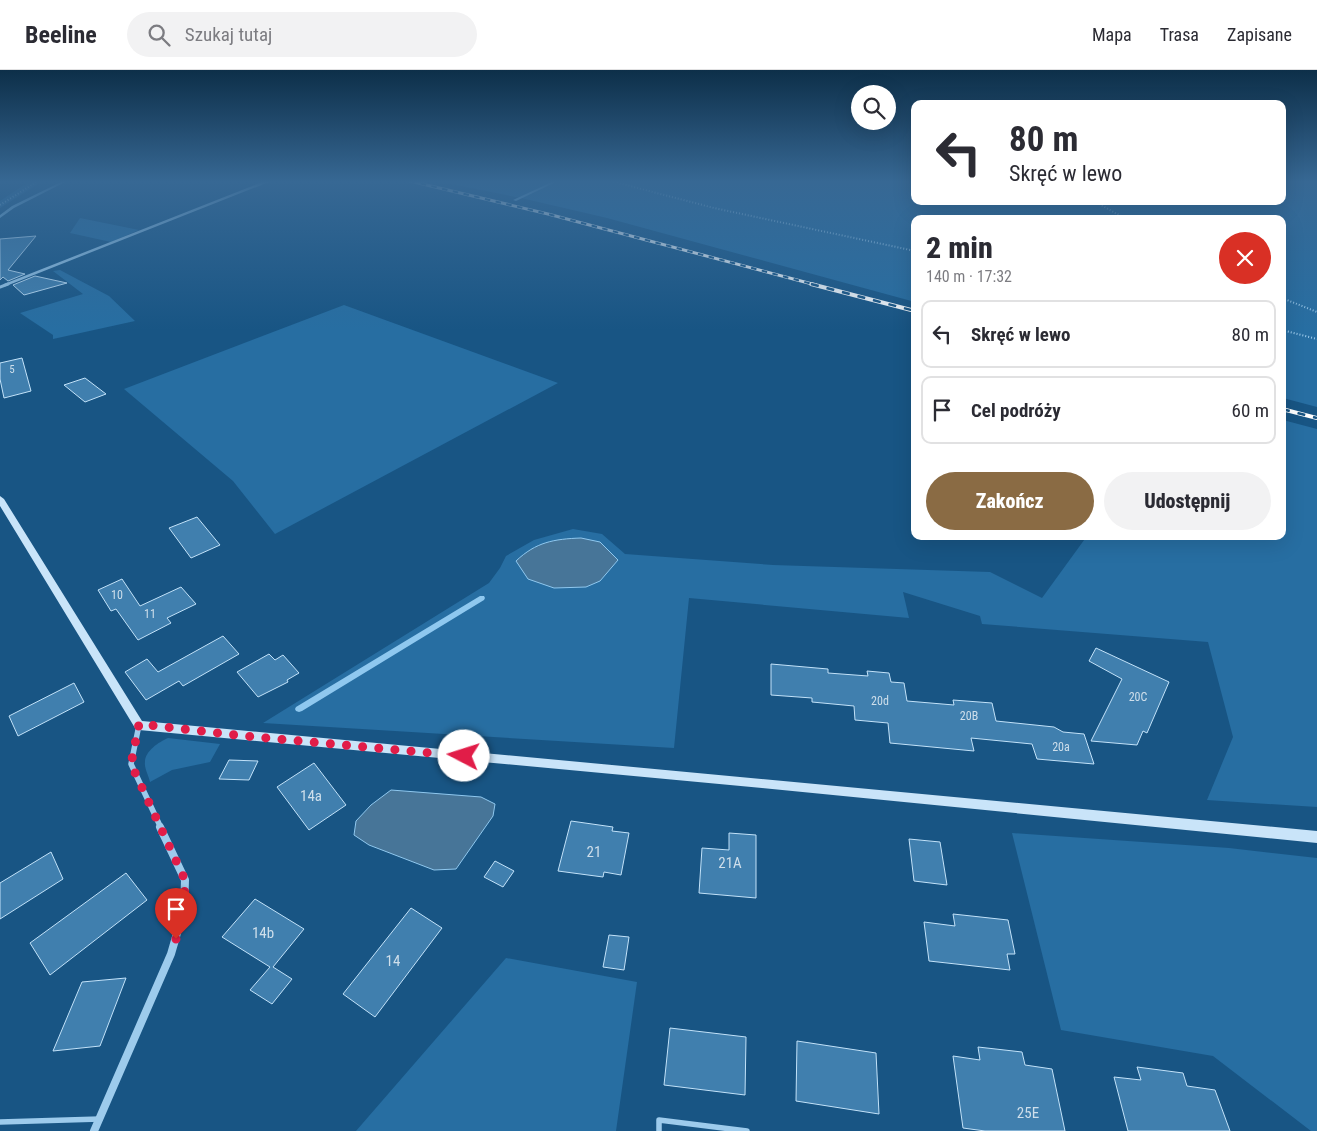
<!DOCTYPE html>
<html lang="pl">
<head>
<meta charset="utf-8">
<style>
	:root { --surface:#fff; --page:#f2f2f3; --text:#2b2b33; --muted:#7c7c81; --line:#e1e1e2; --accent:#8a6b44 }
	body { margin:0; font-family:"Roboto Condensed",sans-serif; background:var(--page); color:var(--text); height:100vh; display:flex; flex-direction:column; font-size:19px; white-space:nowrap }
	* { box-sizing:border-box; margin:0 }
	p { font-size:16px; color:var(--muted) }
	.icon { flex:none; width:28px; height:28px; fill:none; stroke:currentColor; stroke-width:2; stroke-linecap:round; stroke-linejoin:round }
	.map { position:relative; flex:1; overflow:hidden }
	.details { position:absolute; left:911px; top:145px; width:375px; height:325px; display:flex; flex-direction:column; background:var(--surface); border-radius:10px; box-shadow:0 5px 20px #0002 }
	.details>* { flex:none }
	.guide { position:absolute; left:911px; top:30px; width:375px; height:105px; border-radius:10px; box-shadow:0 5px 20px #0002; background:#fff; color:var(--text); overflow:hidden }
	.buttons { position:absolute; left:851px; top:15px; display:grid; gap:10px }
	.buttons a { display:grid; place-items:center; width:45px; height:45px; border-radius:50%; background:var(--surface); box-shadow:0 5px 20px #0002; font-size:25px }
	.pin { position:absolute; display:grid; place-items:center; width:42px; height:42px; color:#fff; margin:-51px -21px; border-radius:50% 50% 50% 0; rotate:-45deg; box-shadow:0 0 5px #0007 }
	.pin .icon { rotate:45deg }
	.me { position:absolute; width:55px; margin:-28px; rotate:275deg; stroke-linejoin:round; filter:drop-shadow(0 0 4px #0008) }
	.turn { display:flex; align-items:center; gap:18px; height:105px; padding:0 15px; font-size:22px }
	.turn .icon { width:65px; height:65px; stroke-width:2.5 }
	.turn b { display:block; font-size:35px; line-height:42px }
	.round { display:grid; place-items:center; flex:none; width:52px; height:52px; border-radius:26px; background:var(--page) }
	.head { display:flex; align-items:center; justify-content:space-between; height:85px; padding:0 15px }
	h1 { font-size:30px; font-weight:800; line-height:38px }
	.button { display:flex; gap:10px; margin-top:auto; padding:10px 15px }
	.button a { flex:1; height:58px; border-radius:30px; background:var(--accent); color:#fff; font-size:20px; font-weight:800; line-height:58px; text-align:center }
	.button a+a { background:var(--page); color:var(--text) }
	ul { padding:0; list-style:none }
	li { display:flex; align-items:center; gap:15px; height:68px; margin:0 10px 8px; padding:0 5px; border:2px solid var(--line); border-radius:10px }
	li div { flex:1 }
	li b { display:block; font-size:19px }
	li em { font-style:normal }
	header { display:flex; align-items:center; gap:30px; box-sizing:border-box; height:70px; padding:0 25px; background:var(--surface); border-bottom:1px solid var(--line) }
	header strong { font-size:24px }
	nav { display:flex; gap:28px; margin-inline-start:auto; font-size:18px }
	.search { width:350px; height:45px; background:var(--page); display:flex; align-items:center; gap:12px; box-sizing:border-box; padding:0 18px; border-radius:28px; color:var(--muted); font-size:19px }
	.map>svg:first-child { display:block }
	.green { fill:#276ea2 }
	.water { fill:#477598; stroke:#8fc8ef }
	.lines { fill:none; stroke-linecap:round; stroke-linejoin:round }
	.stream { fill:#8fc8ef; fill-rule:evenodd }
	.building { fill:#407fae; stroke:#c2e2f9 }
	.path { stroke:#9dcbec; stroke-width:2; stroke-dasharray:1 2; stroke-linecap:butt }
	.lane { stroke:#9dcbec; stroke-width:5.5 }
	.street-far3 { stroke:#9dcbec; stroke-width:2.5 }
	.street-far2 { stroke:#9dcbec; stroke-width:3 }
	.street-far1 { stroke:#9dcbec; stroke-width:5.5 }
	.street { stroke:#9dcbec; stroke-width:8 }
	.secondary { fill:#c9e4f9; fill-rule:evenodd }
	.rail-far1-casing { stroke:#fff; stroke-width:3 }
	.rail-casing { stroke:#fff; stroke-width:4 }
	.rail-far1 { stroke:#185584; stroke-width:2; stroke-dasharray:5.5; stroke-linecap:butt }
	.rail { stroke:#185584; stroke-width:2.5; stroke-dasharray:8; stroke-linecap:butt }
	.route { stroke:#e11d48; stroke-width:9; stroke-dasharray:0 16.2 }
	.labels { text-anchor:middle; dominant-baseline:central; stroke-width:4.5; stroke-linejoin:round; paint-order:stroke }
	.far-number-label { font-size:11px; fill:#cfdfeb }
	.number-label { font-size:12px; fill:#cfdfeb }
	.near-number-label { font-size:15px; fill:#cfdfeb }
</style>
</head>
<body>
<header>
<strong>Beeline</strong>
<div class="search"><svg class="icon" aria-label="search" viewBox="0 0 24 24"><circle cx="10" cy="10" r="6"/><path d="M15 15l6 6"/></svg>Szukaj tutaj</div>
<nav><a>Mapa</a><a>Trasa</a><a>Zapisane</a></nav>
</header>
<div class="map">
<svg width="1317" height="1061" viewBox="0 0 1317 1061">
	<rect width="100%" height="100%" fill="#185584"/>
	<path class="green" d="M30 111H43L0 138V131Z
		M436 111H915V131H1282L1283 111H1317V337L1283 328 1282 149H915V232L607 148 521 128Z
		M80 148 139 160 111 172 70 163Z
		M60 200 109 226 135 251 53 269V265L20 243 83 224 53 201Z
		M344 235 558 313 275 464 233 411 124 319Z
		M1283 350 1317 359V737L1207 730 1233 667 1208 572 982 554 980 546 903 522 909 548 689 528 674 678 263 653 489 513 500 498 506 486 534 470 573 459 602 464 625 484 773 495 990 502 1042 528 1087 466H1282Z
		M168 668 220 674 210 692 172 700 150 712C149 706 144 698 145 692 145 681 159 672 168 668Z
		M1012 763 1229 778 1317 788V1061H1311L1213 986 1061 960Z
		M506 888 637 912 616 1061H356Z"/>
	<path class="water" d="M581 468 600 472 618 490 600 511 586 517 554 518 528 509 516 491C536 472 554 469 581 468Z
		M391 720 481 727 495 734 493 746 456 799 434 800 369 775 354 765 356 751 371 735Z"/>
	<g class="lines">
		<path class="stream" d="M63 111H67L14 138 0 148V145L12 136Z
			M554 111H558L516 131 513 130Z
			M480 526H484L485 528 484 530 302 641 299 642 296 641 295 639 296 637Z"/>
	</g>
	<path class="building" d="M36 166 8 200 25 204 8 211 3 207 0 210V169Z
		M35 206 67 213 24 225 13 215Z
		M22 288 31 321 4 328 0 309V293Z
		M85 308 106 324 85 332 64 315Z
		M197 447 220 475 191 488 169 458Z
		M122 509 140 536 181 517 196 534 167 548 171 553 138 570 116 539 111 541 98 520Z
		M223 566 239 584 183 616 179 611 146 630 125 602 147 589 158 602Z
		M1096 578 1169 612 1147 663 1143 661 1137 675 1091 671 1122 609 1089 591Z
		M269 584 275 590 283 585 299 603 287 610 288 612 258 627 237 602Z
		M771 594 828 599V603L868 606 867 601 889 603 891 612 904 613 907 631 954 635 953 630 992 633 996 651 1054 657 1063 662 1084 664 1094 694 1037 689 1032 674 971 668 974 681 890 673 888 653 855 650 854 636 812 632V628L771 625Z
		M74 613 84 632 18 666 9 646Z
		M229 690 258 691 249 710 219 709Z
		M314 693 346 735 309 760 277 717Z
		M571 751 613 757 612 761 629 763 621 805 604 802 603 807 558 801Z
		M729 763 756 765V828L699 823 702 778 729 780Z
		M909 769 940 772 947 815 914 811Z
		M51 782 63 809 0 849V813Z
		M495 791 514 801 503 817 484 807Z
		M126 803 147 830 50 905 30 873Z
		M255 829 304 859 273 897 292 909 272 934 250 920 270 897 222 867Z
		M411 838 442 858 375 947 343 924Z
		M953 844 1008 850 1015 884H1007L1010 900 929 891 924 852 955 856Z
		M609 865 629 867 624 900 603 897Z
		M126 908 100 976 53 981 82 912Z
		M670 958 746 967 745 1025 664 1015Z
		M797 971 876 983 879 1044 796 1031Z
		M978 977 1022 982 1025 995 1052 999 1065 1061H985L963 1058 953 986 980 990Z
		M1137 997 1183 1003 1187 1016 1215 1020 1230 1061H1128L1114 1007 1141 1010Z"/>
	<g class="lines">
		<path class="path" d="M611 111 714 138 915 181
			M1094 131 1126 149
			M0 135 38 111
			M1282 228 1317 242
			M1282 260 1317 269"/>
		<path class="lane" d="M0 1052 100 1049
			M659 1061V1050L747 1061"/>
		<path class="street-far3" d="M5 215 268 111"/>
		<path class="street-far2" d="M0 217 8 214"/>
		<path class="street-far1" d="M139 655 131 694 161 758"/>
		<path class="street" d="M94 1061 171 884 184 839 185 810 160 757"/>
		<path class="secondary" d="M0 426 4 429 142 651 1317 761V773L762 718 139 660 135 658 0 436Z"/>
		<g class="rail-far1-casing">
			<path id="rail-far1" d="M410 111 548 144 816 215"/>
		</g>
		<g class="rail-casing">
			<path id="rail" d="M811 214 915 241
				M1282 339 1317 348"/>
		</g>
		<use href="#rail-far1" class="rail-far1"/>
		<use href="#rail" class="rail"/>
	</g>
	<linearGradient id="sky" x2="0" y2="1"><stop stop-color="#0d2f49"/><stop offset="0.43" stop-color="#376894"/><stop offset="1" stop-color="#376894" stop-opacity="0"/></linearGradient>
	<rect width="1317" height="260" fill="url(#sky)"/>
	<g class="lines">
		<path class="route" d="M176 869 184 839 185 810 131 694 139 654 245 666 464 686"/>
	</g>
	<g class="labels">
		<g class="far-number-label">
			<text x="12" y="299">5</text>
		</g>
		<g class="number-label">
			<text x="117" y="525">10</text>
			<text x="150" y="544">11</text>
			<text x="1138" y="627">20C</text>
			<text x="880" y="631">20d</text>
			<text x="969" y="646">20B</text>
			<text x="1061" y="677">20a</text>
		</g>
		<g class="near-number-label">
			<text x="311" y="726">14a</text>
			<text x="594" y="782">21</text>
			<text x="730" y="793">21A</text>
			<text x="263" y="863">14b</text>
			<text x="393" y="891">14</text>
			<text x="1028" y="1043">25E</text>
		</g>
	</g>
</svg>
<div class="buttons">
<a><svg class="icon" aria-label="search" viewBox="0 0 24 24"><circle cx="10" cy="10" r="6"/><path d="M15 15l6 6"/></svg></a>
</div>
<div class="pin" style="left:176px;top:869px;background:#d93025"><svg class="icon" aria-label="arrive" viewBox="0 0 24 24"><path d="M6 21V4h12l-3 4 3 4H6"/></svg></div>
<svg class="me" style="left:464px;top:686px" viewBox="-20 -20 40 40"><circle r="19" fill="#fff"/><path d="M0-13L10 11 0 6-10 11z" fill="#e11d48"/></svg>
<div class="guide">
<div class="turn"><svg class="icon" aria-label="left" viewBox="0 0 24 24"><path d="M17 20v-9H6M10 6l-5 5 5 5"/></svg><div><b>80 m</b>Skręć w lewo</div></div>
</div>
<section class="details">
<div class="head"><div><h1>2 min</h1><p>140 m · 17:32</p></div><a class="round" style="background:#d93025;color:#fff"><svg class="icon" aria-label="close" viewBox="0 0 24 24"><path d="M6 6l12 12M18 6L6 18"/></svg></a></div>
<ul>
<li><svg class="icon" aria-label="left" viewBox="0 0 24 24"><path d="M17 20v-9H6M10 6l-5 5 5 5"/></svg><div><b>Skręć w lewo</b></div><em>80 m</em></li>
<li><svg class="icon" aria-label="arrive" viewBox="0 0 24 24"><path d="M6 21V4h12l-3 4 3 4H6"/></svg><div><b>Cel podróży</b></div><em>60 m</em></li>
</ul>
<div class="button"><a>Zakończ</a><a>Udostępnij</a></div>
</section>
</div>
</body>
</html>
